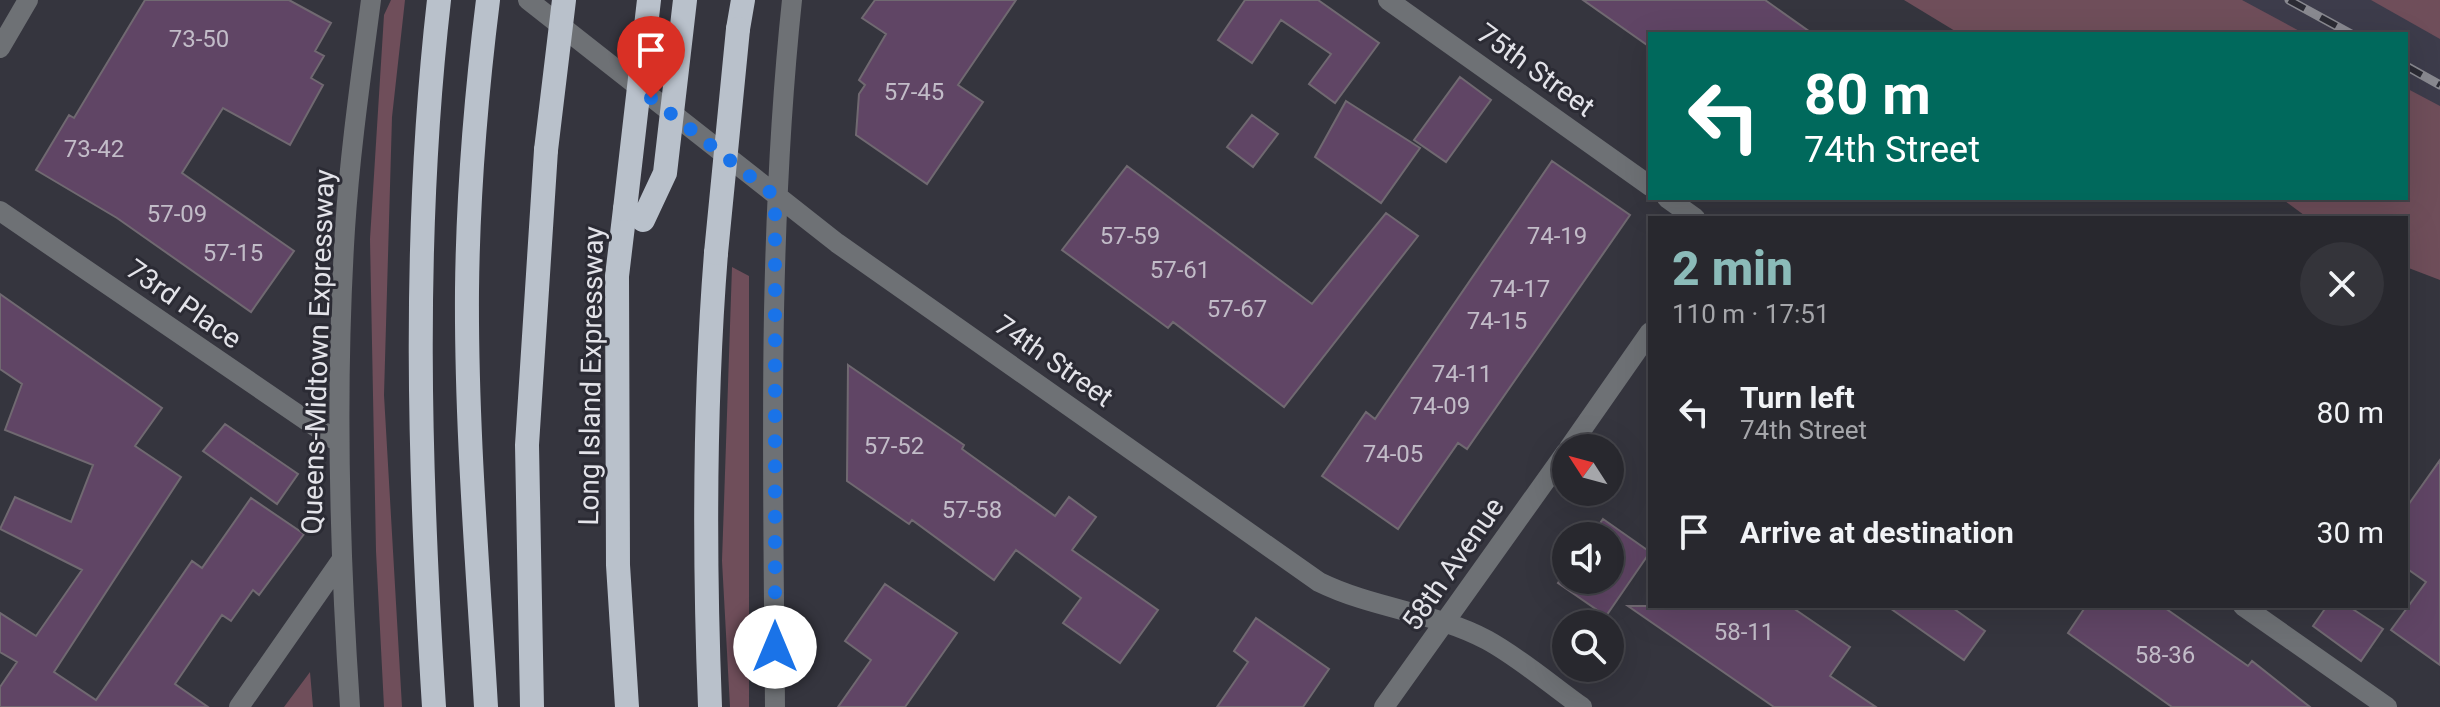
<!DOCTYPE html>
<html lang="en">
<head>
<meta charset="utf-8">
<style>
	:root { --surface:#28282e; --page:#34343a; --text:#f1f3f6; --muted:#a5a6aa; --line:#44444a; --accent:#8bbbb9 }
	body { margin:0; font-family:Roboto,sans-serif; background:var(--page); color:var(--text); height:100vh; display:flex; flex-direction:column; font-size:30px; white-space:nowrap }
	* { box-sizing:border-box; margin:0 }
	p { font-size:26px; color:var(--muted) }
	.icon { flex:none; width:44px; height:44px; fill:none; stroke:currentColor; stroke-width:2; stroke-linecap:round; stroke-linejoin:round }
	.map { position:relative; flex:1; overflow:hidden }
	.side { position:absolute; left:1648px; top:216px; width:760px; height:392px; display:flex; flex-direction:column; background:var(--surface); border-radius:0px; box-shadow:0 8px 32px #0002,0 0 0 2px var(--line) }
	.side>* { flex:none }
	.guide { position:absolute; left:1648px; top:32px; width:760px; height:168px; border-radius:0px; box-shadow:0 8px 32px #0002,0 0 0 2px var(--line); background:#00695c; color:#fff; overflow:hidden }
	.needle { width:52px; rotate:306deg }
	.controls { position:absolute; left:1552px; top:434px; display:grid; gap:16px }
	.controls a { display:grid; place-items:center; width:72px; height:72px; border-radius:50%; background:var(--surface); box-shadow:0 8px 32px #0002,0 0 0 2px var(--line); font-size:40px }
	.pin { position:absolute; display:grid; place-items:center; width:68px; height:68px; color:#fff; margin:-82px -34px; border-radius:50% 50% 50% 0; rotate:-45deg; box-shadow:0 0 8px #0007 }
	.pin .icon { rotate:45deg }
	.me { position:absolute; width:88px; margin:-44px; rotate:0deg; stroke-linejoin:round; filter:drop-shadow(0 0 6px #0008) }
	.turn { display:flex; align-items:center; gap:28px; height:168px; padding:0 24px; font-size:36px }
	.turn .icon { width:104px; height:104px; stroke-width:2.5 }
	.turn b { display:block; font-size:56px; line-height:68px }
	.round { display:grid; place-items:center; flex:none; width:84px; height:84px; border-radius:42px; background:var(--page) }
	.overview { display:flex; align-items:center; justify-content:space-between; height:136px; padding:0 24px }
	h1 { font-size:48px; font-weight:800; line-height:60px; color:var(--accent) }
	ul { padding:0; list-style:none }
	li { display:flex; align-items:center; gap:24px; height:120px; padding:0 24px }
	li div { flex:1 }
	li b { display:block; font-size:30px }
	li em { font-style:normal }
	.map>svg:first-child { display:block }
	.built { fill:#3d3c4b }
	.green { fill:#6f4e5a }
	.building { fill:#604565; stroke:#706971; stroke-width:2 }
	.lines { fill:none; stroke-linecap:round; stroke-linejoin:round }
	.minor { stroke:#6e7175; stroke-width:20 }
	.highway { stroke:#b9c1cb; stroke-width:24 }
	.rail-casing { stroke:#898990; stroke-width:9 }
	.rail { stroke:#2b2b34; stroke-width:6; stroke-dasharray:18; stroke-linecap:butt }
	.highway-bridge { stroke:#b9c1cb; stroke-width:24 }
	.route { stroke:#1a73e8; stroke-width:14; stroke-dasharray:0 25.2 }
	.labels { text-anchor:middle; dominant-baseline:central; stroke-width:6; stroke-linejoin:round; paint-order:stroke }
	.number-label { font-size:24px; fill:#c2bcc8 }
	.street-label { font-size:28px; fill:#e3e3e9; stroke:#2b2b34 }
</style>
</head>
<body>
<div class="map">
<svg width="2440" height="707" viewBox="0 0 2440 707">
	<rect width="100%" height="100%" fill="#35353e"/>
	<path class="built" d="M1972 0H2440V232L2357 198H2406V34H2035Z"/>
	<path class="green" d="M391 0H405L392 117 384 395 402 707H384L376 551 370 239 384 15Z
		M1904 0H2242L2305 34H1960Z
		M2371 0H2440V39Z
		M2406 88 2440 106V280L2406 267V218H2308L2281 198H2406Z
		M732 267 749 276V707H730L722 561Z
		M310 672 313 707H284Z"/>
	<path class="building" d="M145 0H289L331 23 315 51 324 56 311 78 323 85 290 145 223 108 182 173 294 251 251 312 117 218 36 170 69 115 74 118Z
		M875 0H1016L958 85 983 102 927 184 856 135 859 94 865 85 859 80 886 34 862 18Z
		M1245 0H1318L1379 43 1335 103 1309 84 1331 54 1281 20 1252 63 1218 40Z
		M1583 0H1765L1813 34H1650V47Z
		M1460 77 1491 100 1446 162 1414 140Z
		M1346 101 1420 148 1381 203 1315 157Z
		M1252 115 1278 134 1253 167 1227 147Z
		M1552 161 1630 215 1467 449 1458 443 1398 529 1322 476 1366 412 1375 419Z
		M1127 166 1312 304 1386 213 1418 236 1284 407 1173 322 1168 328 1062 250Z
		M0 294 162 408 135 446 181 477 54 672 96 700 192 561 202 568 251 498 304 534 259 595 253 590 231 621 222 615 175 684 208 707H0V687L17 662 0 652V613L36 636 82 570 0 529 15 497 71 522 93 465 5 430 22 384 0 369Z
		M848 365 964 445 962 449 1055 516 1069 497 1096 517 1072 550 1158 610 1120 663 1063 623 1081 598 1016 550 994 580 912 520 909 524 847 481Z
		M225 424 298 474 277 504 203 451Z
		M2440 460V665L2391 630 2426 582 2406 568V508Z
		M1603 519 1650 552 1606 616 1558 583 1566 571V580H1610V536H1591Z
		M885 584 957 633 905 707H838L871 660 845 641Z
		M1628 606H1790L1850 647 1830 676 1876 707H1774Z
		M1887 606H1950L1985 631 1964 660Z
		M2086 606H2162L2248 666 2252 661 2310 707H2172L2068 633Z
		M2327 606H2348L2383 629 2361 661 2313 626Z
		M1256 618 1329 669 1303 707H1217L1248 662 1234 651Z"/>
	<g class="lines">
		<path class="minor" d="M528 0 837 243 1319 582C1374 609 1435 612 1487 640 1520 658 1551 685 1582 707
			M1388 0 1650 186
			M0 48 28 0
			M1667 198 1695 218
			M0 211 338 442
			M1569 448 1650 332
			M2243 606 2387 707
			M239 707 340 562
			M350 707C339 547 335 389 345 229 350 152 361 76 371 0
			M775 707C773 471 767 235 792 0
			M1384 707 1566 452"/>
		<path class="highway" d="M738 29 743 0
			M625 209 617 276 618 565 627 707
			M434 707C419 470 412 236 439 0
			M486 707C478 568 466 429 467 290 468 193 476 96 488 0
			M532 707 527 445 546 150
			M710 707C704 555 704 405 716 253"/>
		<g class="rail-casing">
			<path id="rail" d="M2289 0 2351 34
				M2406 66 2440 85"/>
		</g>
		<use href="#rail" class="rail"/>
		<path class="highway-bridge" d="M546 150 564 0
			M625 209 649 0
			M643 220 665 173 685 0
			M716 253 738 29"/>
	</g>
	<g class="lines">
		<path class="route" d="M651 98 775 196V647"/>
	</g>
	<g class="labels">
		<g class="number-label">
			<text x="199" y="39">73-50</text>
			<text x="914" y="92">57-45</text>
			<text x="94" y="149">73-42</text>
			<text x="177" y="214">57-09</text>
			<text x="1130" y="236">57-59</text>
			<text x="1557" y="236">74-19</text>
			<text x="233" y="253">57-15</text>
			<text x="1180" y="270">57-61</text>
			<text x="1520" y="289">74-17</text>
			<text x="1237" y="309">57-67</text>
			<text x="1497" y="321">74-15</text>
			<text x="1462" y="374">74-11</text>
			<text x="1440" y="406">74-09</text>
			<text x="894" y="446">57-52</text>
			<text x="1393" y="454">74-05</text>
			<text x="972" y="510">57-58</text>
			<text x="1744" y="632">58-11</text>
			<text x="2165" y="655">58-36</text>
		</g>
		<g class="street-label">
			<text transform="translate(1536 70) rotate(36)">75th Street</text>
			<text transform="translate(184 304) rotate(35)">73rd Place</text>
			<text transform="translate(318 352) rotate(-88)">Queens-Midtown Expressway</text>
			<text transform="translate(1054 361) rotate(35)">74th Street</text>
			<text transform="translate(591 376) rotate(-89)">Long Island Expressway</text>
			<text transform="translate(1453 564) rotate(-55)">58th Avenue</text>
		</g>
	</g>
</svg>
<div class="controls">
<a><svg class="needle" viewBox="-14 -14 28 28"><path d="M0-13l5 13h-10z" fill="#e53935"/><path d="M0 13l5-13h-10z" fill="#a5a6aa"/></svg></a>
<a><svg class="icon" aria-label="sound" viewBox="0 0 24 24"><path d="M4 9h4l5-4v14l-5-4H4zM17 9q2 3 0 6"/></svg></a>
<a><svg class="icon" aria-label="search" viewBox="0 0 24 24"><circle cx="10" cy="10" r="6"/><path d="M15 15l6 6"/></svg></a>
</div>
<div class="pin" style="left:651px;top:98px;background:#d93025"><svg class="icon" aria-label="arrive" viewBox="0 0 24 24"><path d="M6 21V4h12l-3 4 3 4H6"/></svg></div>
<svg class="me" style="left:775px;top:647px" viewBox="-20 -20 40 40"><circle r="19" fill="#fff"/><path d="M0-13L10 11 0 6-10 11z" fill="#1a73e8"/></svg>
<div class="guide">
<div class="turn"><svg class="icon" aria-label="left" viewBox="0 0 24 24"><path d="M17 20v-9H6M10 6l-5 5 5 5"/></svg><div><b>80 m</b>74th Street</div></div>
</div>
<section class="side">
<div class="overview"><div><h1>2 min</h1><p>110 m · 17:51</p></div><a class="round"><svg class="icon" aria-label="close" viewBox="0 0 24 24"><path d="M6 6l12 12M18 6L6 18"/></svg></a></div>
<ul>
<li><svg class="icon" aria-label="left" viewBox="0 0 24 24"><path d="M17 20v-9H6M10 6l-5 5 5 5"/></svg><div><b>Turn left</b><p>74th Street</p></div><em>80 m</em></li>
<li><svg class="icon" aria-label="arrive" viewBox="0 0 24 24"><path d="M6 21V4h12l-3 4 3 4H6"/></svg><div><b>Arrive at destination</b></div><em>30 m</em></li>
</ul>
</section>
</div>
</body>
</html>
